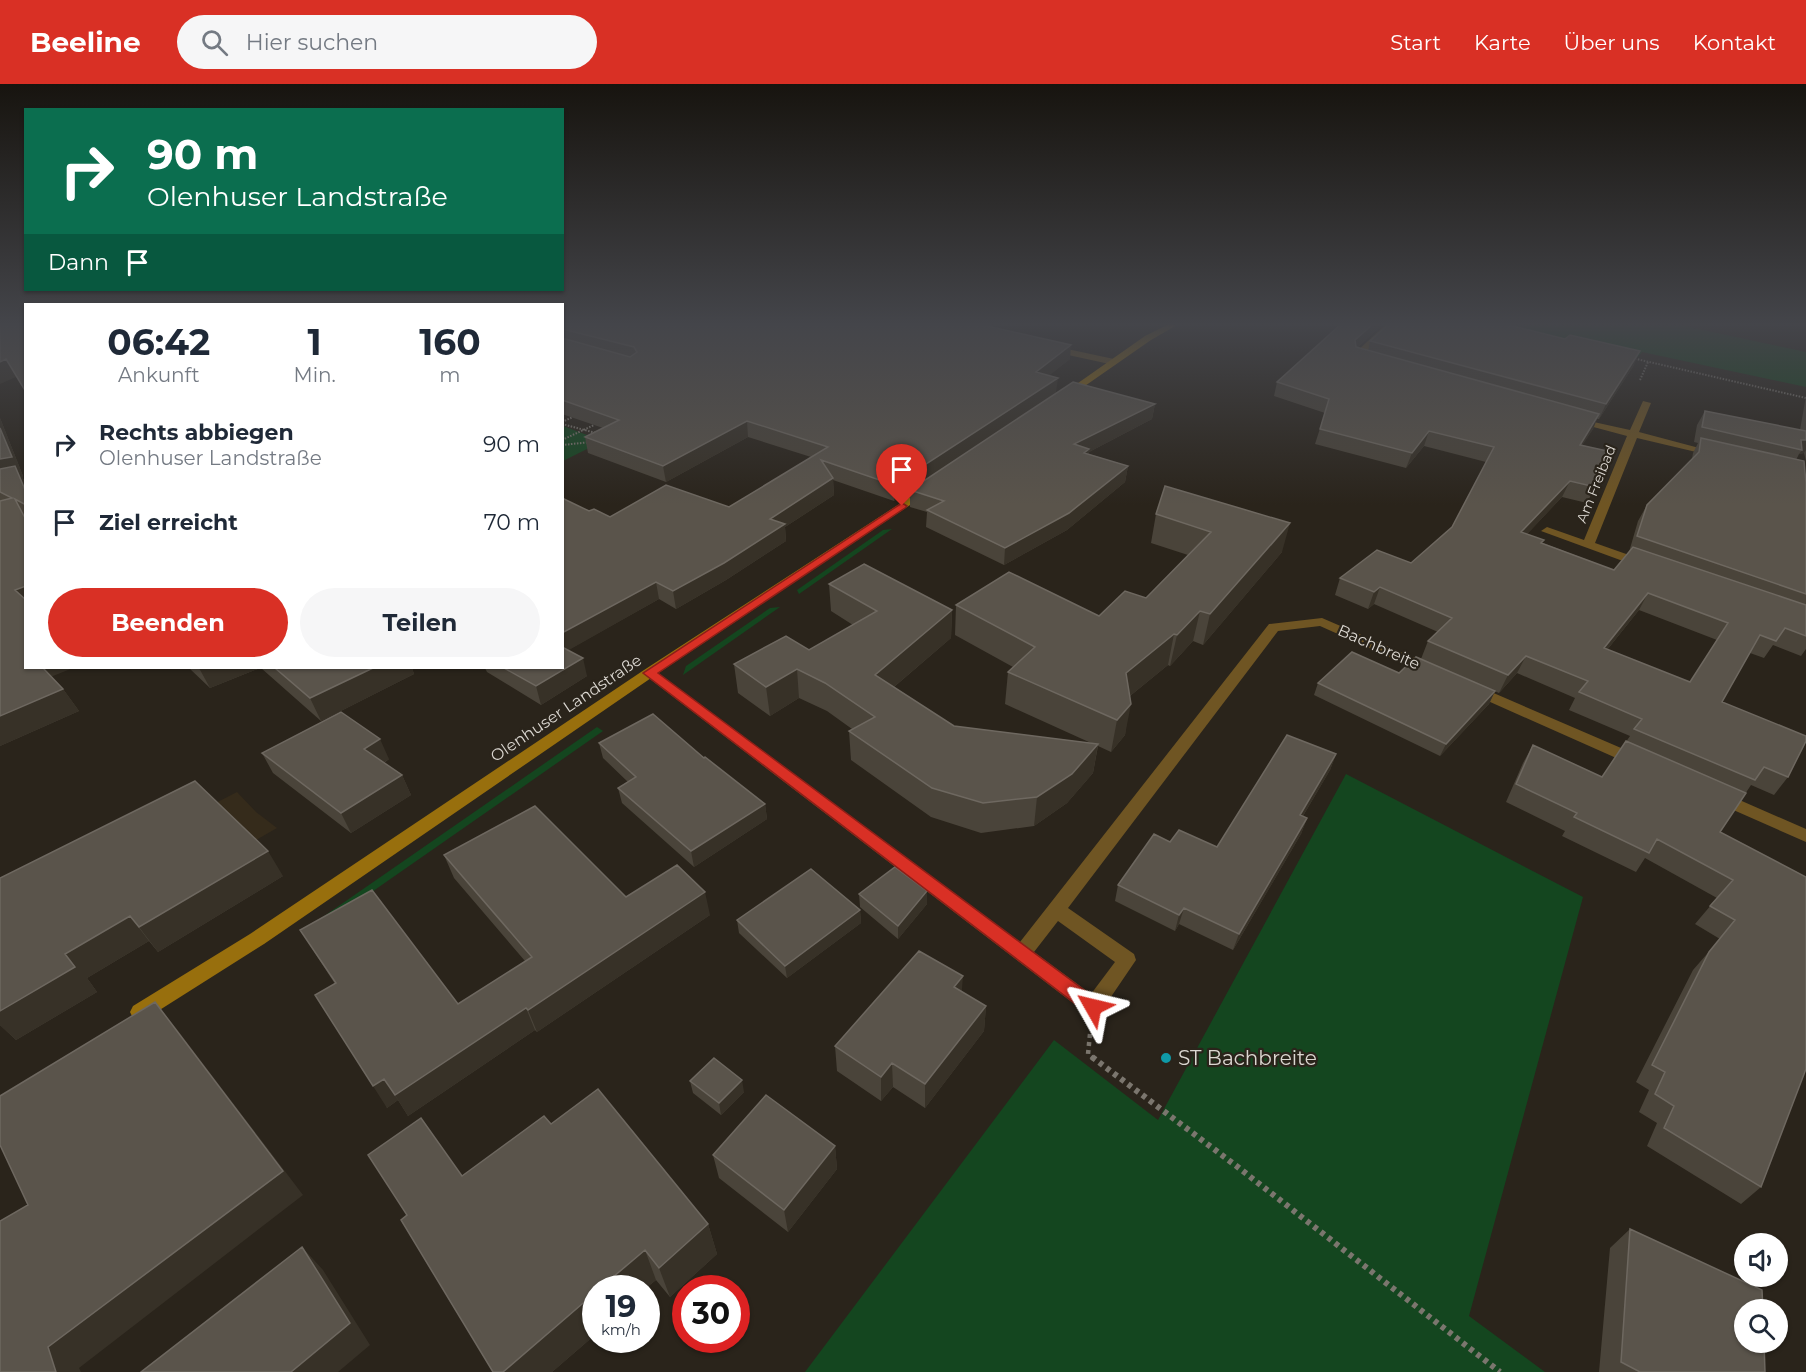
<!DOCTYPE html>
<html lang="de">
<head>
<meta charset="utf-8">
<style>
	:root { --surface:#fff; --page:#f6f6f7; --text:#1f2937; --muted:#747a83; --accent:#d93025 }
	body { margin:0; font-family:Montserrat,sans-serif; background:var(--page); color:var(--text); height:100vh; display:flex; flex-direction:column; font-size:22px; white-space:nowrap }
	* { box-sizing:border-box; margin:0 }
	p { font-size:20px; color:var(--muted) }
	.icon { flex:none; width:33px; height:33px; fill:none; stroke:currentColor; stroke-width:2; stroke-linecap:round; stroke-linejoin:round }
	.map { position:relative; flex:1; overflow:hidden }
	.sheet { position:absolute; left:24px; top:219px; width:540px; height:366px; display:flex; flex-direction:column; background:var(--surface); border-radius:0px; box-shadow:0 2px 4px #0004 }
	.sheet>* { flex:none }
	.banner { position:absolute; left:24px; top:24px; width:540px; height:183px; border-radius:0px; box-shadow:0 2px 4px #0004; background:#0b6e4f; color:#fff; overflow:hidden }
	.controls { position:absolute; left:1734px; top:1149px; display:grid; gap:12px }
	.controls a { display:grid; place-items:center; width:54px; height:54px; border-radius:50%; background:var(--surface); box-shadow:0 2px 4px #0004; font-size:30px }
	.speed { position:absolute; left:582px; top:1191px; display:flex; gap:12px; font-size:30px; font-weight:700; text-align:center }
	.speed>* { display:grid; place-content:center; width:78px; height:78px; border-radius:50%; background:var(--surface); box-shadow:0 2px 4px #0004; line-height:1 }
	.speed small { font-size:15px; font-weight:400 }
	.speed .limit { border:9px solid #d22; background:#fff; color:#111 }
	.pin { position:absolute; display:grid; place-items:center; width:51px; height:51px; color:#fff; margin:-62px -26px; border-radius:50% 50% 50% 0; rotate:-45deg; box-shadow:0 0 6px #0007 }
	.pin .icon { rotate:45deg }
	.me { position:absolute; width:66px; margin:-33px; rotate:307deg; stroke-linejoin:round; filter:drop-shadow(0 0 4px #0008) }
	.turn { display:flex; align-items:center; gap:21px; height:126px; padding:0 24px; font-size:27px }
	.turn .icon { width:78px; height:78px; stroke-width:2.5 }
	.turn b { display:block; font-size:42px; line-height:51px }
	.then { display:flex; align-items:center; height:57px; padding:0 24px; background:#0003; gap:12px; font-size:22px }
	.eta { display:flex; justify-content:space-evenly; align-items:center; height:102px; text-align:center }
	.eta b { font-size:36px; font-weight:700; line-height:42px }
	.action { display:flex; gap:12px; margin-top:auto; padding:12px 24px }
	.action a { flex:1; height:69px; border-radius:36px; background:var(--accent); color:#fff; font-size:24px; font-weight:700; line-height:69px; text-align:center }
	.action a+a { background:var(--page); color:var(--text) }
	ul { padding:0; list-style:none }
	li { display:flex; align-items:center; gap:18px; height:78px; padding:0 24px }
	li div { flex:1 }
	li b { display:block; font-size:22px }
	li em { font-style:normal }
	header { display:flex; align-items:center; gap:36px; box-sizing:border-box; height:84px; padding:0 30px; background:var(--accent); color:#fff }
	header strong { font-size:28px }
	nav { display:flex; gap:33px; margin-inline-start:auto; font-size:21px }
	.search { width:420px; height:54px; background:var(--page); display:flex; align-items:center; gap:15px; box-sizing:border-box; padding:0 21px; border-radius:33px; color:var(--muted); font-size:22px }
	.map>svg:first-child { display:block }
	.industrial { fill:#352b1b }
	.green { fill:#14461f }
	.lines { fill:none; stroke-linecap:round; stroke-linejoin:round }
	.path-far2 { stroke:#7b766e; stroke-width:2; stroke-dasharray:1.5 1.5; stroke-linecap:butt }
	.path-far1 { stroke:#7b766e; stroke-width:4.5; stroke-dasharray:4 4; stroke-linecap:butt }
	.path { stroke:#7b766e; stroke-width:6; stroke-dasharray:4.5 4.5; stroke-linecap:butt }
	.street { fill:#6f5523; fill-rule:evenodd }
	.secondary { fill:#986f0d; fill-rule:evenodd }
	.wall { fill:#4a443a; fill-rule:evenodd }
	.shaded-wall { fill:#373127 }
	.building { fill:#5a544b; stroke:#6e6860; stroke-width:1.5; fill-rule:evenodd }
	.route { fill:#d93025; stroke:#8d1f18; stroke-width:1.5 }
	.culture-dot { fill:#0f9aa8; stroke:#2a241b; stroke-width:2 }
	.labels { text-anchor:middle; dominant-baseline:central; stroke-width:4.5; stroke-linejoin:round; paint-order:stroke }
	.far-street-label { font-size:14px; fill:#dbd7d1; stroke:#2a241b }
	.street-label { font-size:16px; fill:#dbd7d1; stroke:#2a241b }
	.near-poi-label { font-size:20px; fill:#dbd7d1; stroke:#2a241b; text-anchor:start }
</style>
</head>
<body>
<header>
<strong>Beeline</strong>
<div class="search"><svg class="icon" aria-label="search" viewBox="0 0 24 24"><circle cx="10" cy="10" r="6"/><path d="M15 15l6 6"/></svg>Hier suchen</div>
<nav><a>Start</a><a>Karte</a><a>Über uns</a><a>Kontakt</a></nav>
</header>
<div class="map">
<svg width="1806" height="1288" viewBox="0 0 1806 1288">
	<rect width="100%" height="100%" fill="#2a241b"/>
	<path class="industrial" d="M237 708 256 728 277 744 180 800 97 780Z"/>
	<path class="green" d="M1504 241H1680L1806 268V303L1642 268 1638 273Z
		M563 342 603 357 563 377Z
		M892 445 799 510 797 506 883 446Z
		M780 523 683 591 686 582 770 524Z
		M597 643 603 647 310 851 304 846Z
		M1346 690 1583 813 1469 1232 1545 1288H805L1054 956 1158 1036Z"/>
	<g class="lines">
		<path class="path-far2" d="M1632 274 1806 314
			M1640 296 1648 278
			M562 338 573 333
			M562 340 596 349
			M562 356 594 341
			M562 361 591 358"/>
		<path class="path-far1" d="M1090 950 1088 970 1094 975"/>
		<path class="path" d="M1092 973 1239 1084 1500 1288"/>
		<path class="street" d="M1385 241H1394L1362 272 1367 273V277L1353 275V271Z
			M1053 262 1114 275 1118 278 1114 281 1050 267V263Z
			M1643 317 1651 319 1639 348 1718 369 1713 372 1637 354 1595 459 1646 477V483L1642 484 1541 447 1547 443 1584 456 1627 352 1571 337V333L1630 346Z
			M1322 534 1433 582 1435 585 1433 588H1423L1320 542 1278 547 1068 824 1134 870 1136 876 1100 929 1093 931 1086 929 642 589 649 585 654 586 1020 858 1269 540ZM1058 837 1115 878 1091 910 1034 868Z
			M1475 601 1642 673 1645 677 1642 681H1632L1470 609 1468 606 1470 603Z
			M1719 707 1806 745V758L1713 717 1711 713 1713 709Z"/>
		<path class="secondary" d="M1167 241H1177L1151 256 1069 313 1061 311 1145 252Z
			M927 402 932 405 931 407 654 592 264 860 147 934 140 937 133 934 130 928 133 922 250 850 644 586Z"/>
	</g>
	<path class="wall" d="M562 241 990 243 1070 275 1049 291 1056 309 913 404 1155 320 1152 335 1089 368V370L1128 382 1125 398 1067 446 1004 481 926 443 927 428 910 423V406L894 417 833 396 834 411 785 443 786 457 726 496 676 525 659 515 568 566 587 592 541 621 487 588 485 584H562L589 427 610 433 729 423 811 373 748 353 666 398 588 369 585 353 603 344 562 330Z
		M1382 241 1357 264 1368 267 1370 257 1565 255 1634 281 1599 335H1597L1593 345 1582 361 1612 368 1587 419 1562 413 1527 450 1543 459 1614 486 1629 468 1638 437 1647 421 1692 375 1693 369 1698 359 1694 358 1697 341 1705 327 1800 346 1806 312V377L1804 369 1799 370 1796 376 1806 399V565L1801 572 1773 561 1764 574 1750 569 1722 618 1788 693 1774 711 1751 701 1720 748 1806 793 1761 1103 1741 1120 1647 1062 1657 1039 1639 1028 1649 1006 1636 998 1693 886 1720 855 1695 840 1717 814 1645 774 1636 788 1562 752 1565 747 1506 718 1523 679 1533 661 1602 693 1630 652 1569 626 1575 614 1517 589 1499 609 1421 575 1428 557 1438 548 1374 520 1368 525 1335 511 1340 494 1411 479 1452 443 1486 378 1424 362 1406 384 1315 360 1325 329 1274 312 1277 298ZM1639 526 1717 556 1690 598 1607 566Z
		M0 334 23 392 22 393 26 399V584L52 593 63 605 79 627 0 662Z
		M1156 430 1282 468 1203 561 1193 557 1170 582 1168 581 1130 612 1125 651 1111 668 1098 662 1093 689 1067 719 1034 742 981 749 931 733 851 676 849 647 852 645 827 627 799 614 770 632 738 609 734 580 809 566 853 541 831 527 829 500 952 526 951 554 894 603 954 642 1091 659 1005 620 1008 588 1013 583 955 551 956 521 1099 532 1146 514 1188 471 1151 459Z
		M189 584H260L210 604Z
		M261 584H412L414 590 321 637Z
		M1318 599 1495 607 1489 620 1440 672 1314 611Z
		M599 659 704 674 765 720 767 735 694 783 622 719 618 704 628 698 603 674Z
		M262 669 389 675 384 679 402 691 411 711 351 749 273 689Z
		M1336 670 1330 686 1303 732 1307 734 1301 750 1233 866 1179 840 1175 847 1115 817 1118 801 1170 758 1217 763Z
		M444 771 626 813 710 831 537 948 535 946 408 1032 398 1016 387 1024 335 900 300 846 458 920 525 877 454 794Z
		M283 792 158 868 149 857 87 894 97 908 16 956 0 941V794Z
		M927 807V820L898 855 860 823 859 810Z
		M860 826 861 839 787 894 739 849 737 836Z
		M962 908 986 922 984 947 925 1024 893 1003 881 1017 837 987 835 962Z
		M690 997 744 1008 721 1031 693 1009Z
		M551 1040 708 1140 717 1170 670 1213 656 1196 646 1204H596V1250L552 1288H493L462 1092Z
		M835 1062 837 1085 788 1148 719 1094 713 1071Z
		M1630 1145 1765 1288H1599L1610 1164Z"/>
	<path class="shaded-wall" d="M1372 241H1382L1351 269 1355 256Z
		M1071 261 1070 275 1035 303 1036 288Z
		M1640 267 1634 281 1599 335 1606 320Z
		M6 275 16 293 0 300V278Z
		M1058 294 1056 309 894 417V401Z
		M1155 320 1152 335 1089 368 1087 381 1074 360Z
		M1599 330 1593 345 1573 376 1580 361Z
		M0 334 23 392 22 393 26 399V408L0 397Z
		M747 337 748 353 666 398 663 382Z
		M1429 347 1424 362 1406 384 1412 369Z
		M1801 356H1806V366L1804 369 1799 370 1802 366Z
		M1128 382 1125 398 1067 446 1004 481 1005 464Z
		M833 394 834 411 785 443 786 457 726 496 676 525 673 507 770 435Z
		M1570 397 1562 413 1514 464 1521 448Z
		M1290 439 1282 468 1203 561 1210 530Z
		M656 498 659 515 562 570V549Z
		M26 502V522L15 506Z
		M1380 503 1374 520 1368 525 1374 508Z
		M1648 509 1639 526 1594 582 1604 564Z
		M952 526 951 554 875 619V591Z
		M1200 527 1193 557 1170 582 1177 551Z
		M1174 550 1168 581 1120 620 1126 589Z
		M1526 572 1517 589 1499 609 1508 591Z
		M583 574 587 592 541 621 536 602Z
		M40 584H73L48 594Z
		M199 584H260L210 604Z
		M373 584H412L414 590 321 637 310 614Z
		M797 585 799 614 770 632 766 603Z
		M63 605 79 627 0 662V632Z
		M1495 607 1489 620 1440 672 1446 660Z
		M1131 620 1125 651 1111 668 1117 636Z
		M380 655 389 675 374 685 364 665Z
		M1098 660 1093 689 1067 719 1034 742 1037 713Z
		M1336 670 1330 686 1294 747 1300 731Z
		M402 691 411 711 351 749 341 729Z
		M765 720 767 735 694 783 691 767Z
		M1307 734 1301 750 1233 866 1239 850Z
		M268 767 283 792 158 868 139 843Z
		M927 807V820L898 855V842Z
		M705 808 710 831 537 948 528 926Z
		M1184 824 1179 840 1175 847 1179 831Z
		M860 826 861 839 787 894 785 882Z
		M130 832 149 857 87 894 97 908 16 956 0 941V927L65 870Z
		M963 892 961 917 954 903Z
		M155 918 176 944 303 1111 79 1284 81 1288H56L48 1263Z
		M986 922 984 947 925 1024V1000Z
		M526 924 535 946 408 1032 395 1011Z
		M892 979 893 1003 881 1017V993Z
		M384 995 398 1016 387 1024 373 1002Z
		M742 996 744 1008 721 1031 719 1019Z
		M835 1062 837 1085 788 1148 784 1126Z
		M708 1140 717 1170 670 1213 659 1184Z
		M302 1163 323 1186 370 1261 338 1288H291Z
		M645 1166 656 1196 646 1204H600Z
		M596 1208V1250L552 1288H503Z"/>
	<path class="building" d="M0 241H26V308L6 275 0 278Z
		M571 241H983L1071 261 1036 288 1058 294 894 401 821 376 833 394 770 435 785 440 724 479 673 507 656 498 562 549V414L589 427 594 425 610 433 666 401 729 423 828 363 747 337 663 382 585 353 619 336 562 316V254L630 273 637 268 634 263 562 245V243Z
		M1340 241H1372L1355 256 1356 263 1599 330 1580 361 1612 368 1595 403 1570 397 1521 448 1544 456 1541 459 1614 486 1633 463 1806 521V552L1785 544 1776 557 1760 551 1722 618 1806 652V657L1788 693 1764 683 1755 696 1634 645 1642 635 1579 608 1588 597 1526 572 1508 591 1428 557 1452 534 1380 503 1374 508 1340 494 1377 466 1411 479 1452 443 1494 363 1429 347 1412 369 1320 345 1329 315 1277 298ZM1648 509 1728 539 1690 598 1604 564Z
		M1388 241H1509L1565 255 1570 251 1640 267 1606 320 1370 257Z
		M1073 298 1155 320 1074 360 1089 365 1084 369 1128 382 1069 429 1005 464 927 426 944 417 910 406Z
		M1705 327 1806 347V356H1801L1802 366 1702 343Z
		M0 344 12 373 0 375Z
		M1701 354 1804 377 1806 399V510L1637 452 1647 421 1699 368Z
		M15 382 26 408V421L15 415 26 436V502L15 506 26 516V584H43L63 605 0 632V417L12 414 0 408V385Z
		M1165 402 1290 439 1210 530 1200 527 1177 551 1174 550 1126 589 1131 620 1117 636 1008 588 1035 563 956 521 1009 488 1099 532 1125 507 1146 514 1211 448 1156 430Z
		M864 480 952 526 875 591 954 642 1098 660 1072 690 1037 713 983 719 932 704 849 647 875 633 825 599 797 585 766 603 734 580 786 552 809 566 877 527 829 500Z
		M562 563 583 574 536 602 504 584H562Z
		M1352 568 1399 589 1416 573 1495 607 1446 660 1318 599Z
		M275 584H373L310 614Z
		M341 628 380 655 364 665 402 691 341 729 262 669Z
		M653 630 704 674 705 673 765 720 691 767 618 704 636 693 599 659Z
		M1287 651 1336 670 1300 731 1307 734 1239 850 1184 824 1179 831 1118 801 1154 750 1170 758 1179 746 1217 763Z
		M1626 657 1746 709 1720 748 1806 793V985L1761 1103 1664 1044 1674 1022 1655 1010 1665 988 1652 981 1709 868 1735 836 1710 822 1733 796 1657 755 1649 769 1574 733 1577 729 1516 700 1533 661 1602 693Z
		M195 697 268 767 139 843 130 832 65 870 75 883 0 927V794Z
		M535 722 626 813 677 781 705 808 528 926 526 924 395 1011 384 995 373 1002 315 911 336 899 300 846 372 806 458 920 532 873 444 771Z
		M895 783 927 807 898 842 859 810Z
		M811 785 860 826 785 882 737 836Z
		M919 867 963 892 954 903 986 922 925 1000 892 979 881 993 835 962Z
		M155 918 283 1087 48 1263 56 1288H0V1137L28 1121 0 1061V1012Z
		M714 974 742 996 719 1019 690 997Z
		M598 1005 708 1140 659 1184 645 1166 600 1204H596V1208L503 1288H493L401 1136 407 1131 368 1071 421 1034 462 1092 544 1032 551 1040Z
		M766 1011 835 1062 784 1126 713 1071Z
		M1630 1145 1762 1206 1763 1226H1744V1258H1764L1765 1288H1640L1621 1278Z
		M302 1163 350 1239 291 1288H141Z"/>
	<linearGradient id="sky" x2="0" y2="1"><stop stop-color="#17140f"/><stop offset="0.57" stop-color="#44454a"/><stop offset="1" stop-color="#44454a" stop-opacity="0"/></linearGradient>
	<rect width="1806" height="421" fill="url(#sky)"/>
	<path class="route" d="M902 419 907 422 905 424 658 589 1099 917 1102 923 1099 928 1093 931 1086 928 643 589Z"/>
	<circle class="culture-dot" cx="1166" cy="974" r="6"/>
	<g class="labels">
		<g class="far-street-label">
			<text transform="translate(1596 400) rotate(-68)">Am Freibad</text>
		</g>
		<g class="street-label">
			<text transform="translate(1379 563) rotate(24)">Bachbreite</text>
			<text transform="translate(566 624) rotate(-34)">Olenhuser Landstraße</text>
		</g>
		<g class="near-poi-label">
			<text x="1178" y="974">ST Bachbreite</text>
		</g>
	</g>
</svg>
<div class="controls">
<a><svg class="icon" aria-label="sound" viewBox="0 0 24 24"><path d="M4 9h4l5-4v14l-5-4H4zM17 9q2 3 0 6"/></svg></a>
<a><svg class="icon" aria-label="search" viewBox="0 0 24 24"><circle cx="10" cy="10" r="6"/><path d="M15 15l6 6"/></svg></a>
</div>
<div class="speed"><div>19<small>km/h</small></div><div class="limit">30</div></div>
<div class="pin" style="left:902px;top:422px;background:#d93025"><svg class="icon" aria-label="arrive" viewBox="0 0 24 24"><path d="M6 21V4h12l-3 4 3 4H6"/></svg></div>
<svg class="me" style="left:1093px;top:923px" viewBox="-20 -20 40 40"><path d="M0-17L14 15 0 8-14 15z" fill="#d93025" stroke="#fff" stroke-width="4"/></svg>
<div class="banner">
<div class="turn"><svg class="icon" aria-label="right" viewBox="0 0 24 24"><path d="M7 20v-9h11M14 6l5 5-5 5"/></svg><div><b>90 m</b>Olenhuser Landstraße</div></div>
<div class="then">Dann<svg class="icon" aria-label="arrive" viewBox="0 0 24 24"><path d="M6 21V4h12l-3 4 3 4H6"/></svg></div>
</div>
<section class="sheet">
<div class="eta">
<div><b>06:42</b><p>Ankunft</p></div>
<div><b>1</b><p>Min.</p></div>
<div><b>160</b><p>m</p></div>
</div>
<ul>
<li><svg class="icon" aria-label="right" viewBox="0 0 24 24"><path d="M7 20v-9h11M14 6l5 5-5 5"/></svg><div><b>Rechts abbiegen</b><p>Olenhuser Landstraße</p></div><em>90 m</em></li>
<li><svg class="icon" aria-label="arrive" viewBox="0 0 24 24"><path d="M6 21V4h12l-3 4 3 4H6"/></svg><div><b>Ziel erreicht</b></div><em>70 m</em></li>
</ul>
<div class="action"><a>Beenden</a><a>Teilen</a></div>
</section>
</div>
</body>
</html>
